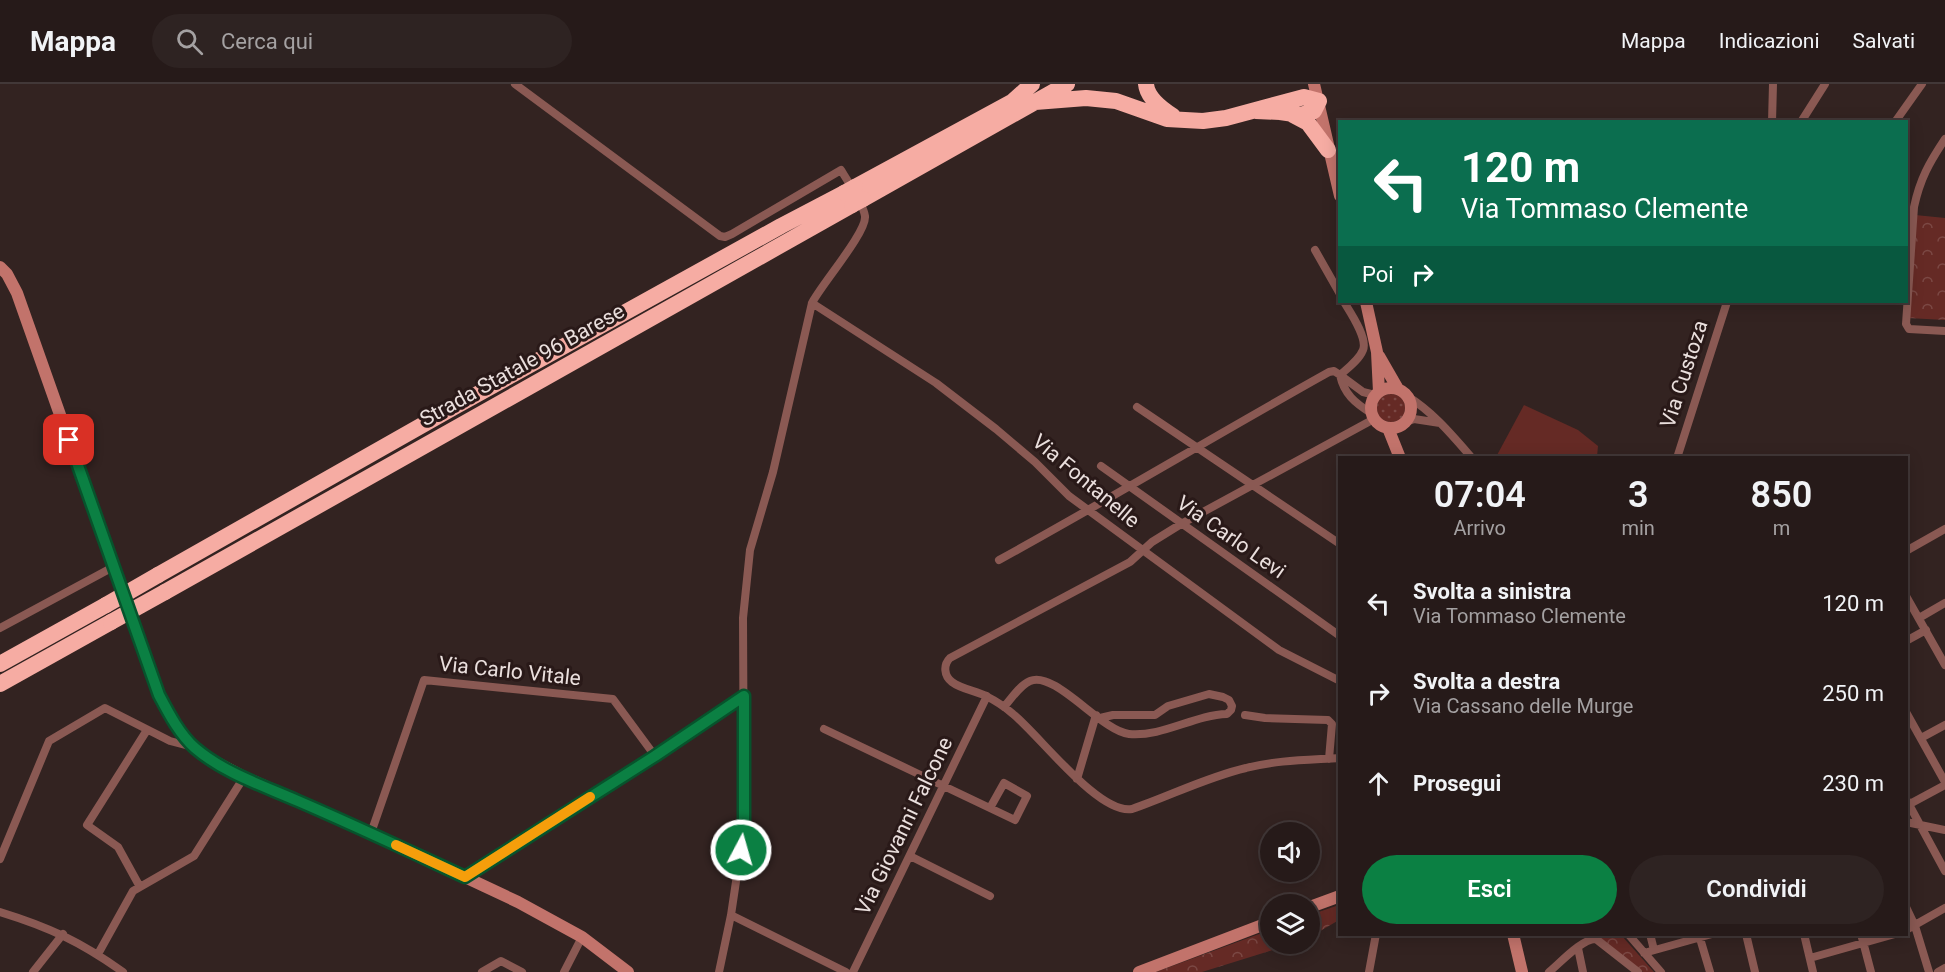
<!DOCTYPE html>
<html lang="it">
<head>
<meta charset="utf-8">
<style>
	:root { --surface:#261a19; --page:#2e2322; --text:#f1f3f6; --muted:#a4a1a2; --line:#423838; --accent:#0b8043 }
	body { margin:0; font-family:Roboto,sans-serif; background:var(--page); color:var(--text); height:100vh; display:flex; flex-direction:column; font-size:22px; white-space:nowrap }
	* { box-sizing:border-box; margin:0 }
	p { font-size:20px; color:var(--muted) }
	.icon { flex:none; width:33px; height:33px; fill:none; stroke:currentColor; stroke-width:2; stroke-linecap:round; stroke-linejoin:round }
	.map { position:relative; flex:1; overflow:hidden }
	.panel { position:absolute; left:1338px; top:372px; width:570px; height:480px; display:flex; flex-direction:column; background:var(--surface); border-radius:0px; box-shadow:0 3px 15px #0003,0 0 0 2px var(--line) }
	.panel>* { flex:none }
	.top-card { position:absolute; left:1338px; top:36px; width:570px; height:183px; border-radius:0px; box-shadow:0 3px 15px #0003,0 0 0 2px var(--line); background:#0b6e4f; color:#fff; overflow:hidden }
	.buttons { position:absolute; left:1260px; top:738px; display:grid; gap:12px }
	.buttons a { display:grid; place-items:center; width:60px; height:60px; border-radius:50%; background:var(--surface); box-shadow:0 3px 15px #0003,0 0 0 2px var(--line); font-size:30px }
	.pin { position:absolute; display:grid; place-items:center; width:51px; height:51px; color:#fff; margin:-26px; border-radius:12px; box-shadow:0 3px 9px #0006 }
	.me { position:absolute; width:66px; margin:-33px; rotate:6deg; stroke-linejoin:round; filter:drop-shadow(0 0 4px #0008) }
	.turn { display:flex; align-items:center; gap:21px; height:126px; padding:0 24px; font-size:27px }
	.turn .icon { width:78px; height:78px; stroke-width:2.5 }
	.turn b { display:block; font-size:42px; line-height:51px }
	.then { display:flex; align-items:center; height:57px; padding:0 24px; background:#0003; gap:12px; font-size:22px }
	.eta { display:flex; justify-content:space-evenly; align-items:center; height:102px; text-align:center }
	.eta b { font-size:36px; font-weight:600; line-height:42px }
	.button { display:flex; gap:12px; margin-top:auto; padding:12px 24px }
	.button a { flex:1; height:69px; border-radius:36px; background:var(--accent); color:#fff; font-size:24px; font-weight:600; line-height:69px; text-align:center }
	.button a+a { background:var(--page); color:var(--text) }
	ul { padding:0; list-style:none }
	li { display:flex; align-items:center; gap:18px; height:90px; padding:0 24px }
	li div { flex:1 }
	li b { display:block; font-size:22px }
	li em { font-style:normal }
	header { display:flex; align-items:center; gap:36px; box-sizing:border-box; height:84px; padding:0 30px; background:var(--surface); border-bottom:2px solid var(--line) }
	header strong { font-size:28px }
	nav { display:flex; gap:33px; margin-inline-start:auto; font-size:21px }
	.search { width:420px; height:54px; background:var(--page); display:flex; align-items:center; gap:15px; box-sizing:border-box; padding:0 21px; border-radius:33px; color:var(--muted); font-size:22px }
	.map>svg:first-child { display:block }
	.grass { fill:url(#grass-dots) }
	.park { fill:url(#park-crowns) }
	.pitch { fill:#652a25 }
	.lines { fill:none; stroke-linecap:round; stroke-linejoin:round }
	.street { stroke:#8a5953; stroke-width:8 }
	.secondary { stroke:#c2736b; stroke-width:12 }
	.highway { stroke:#f6aca3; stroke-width:16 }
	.highway-bridge { stroke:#f6aca3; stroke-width:16 }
	.route-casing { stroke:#07532c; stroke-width:15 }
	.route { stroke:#0b8043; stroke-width:10 }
	.slow { stroke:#f59e0b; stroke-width:10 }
	.labels { text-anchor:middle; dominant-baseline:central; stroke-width:6; stroke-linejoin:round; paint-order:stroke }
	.street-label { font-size:21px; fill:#eadfdd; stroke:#291918 }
</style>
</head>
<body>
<header>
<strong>Mappa</strong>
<div class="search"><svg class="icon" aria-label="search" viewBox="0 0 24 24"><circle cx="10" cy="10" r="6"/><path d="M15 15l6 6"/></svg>Cerca qui</div>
<nav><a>Mappa</a><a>Indicazioni</a><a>Salvati</a></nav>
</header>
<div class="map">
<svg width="1945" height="888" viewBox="0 0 1945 888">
	<defs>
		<pattern id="grass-dots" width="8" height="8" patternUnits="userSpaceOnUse" patternTransform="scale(1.5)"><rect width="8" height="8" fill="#652a25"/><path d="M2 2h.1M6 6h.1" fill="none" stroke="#7b4844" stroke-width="1.8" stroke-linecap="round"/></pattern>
		<pattern id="park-crowns" width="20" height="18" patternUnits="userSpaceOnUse" patternTransform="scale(1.5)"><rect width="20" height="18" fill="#652a25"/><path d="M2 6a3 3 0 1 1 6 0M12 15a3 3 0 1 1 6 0" fill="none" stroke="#7b4844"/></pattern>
	</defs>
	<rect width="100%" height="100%" fill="#332321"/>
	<path class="grass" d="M1377 324a14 14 0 1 1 28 0a14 14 0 1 1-28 0Z"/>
	<path class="park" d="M1915 131 1945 134V236L1908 234Z
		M1339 821V836L1310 853V831Z
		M1270 846V860H1292L1202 888H1156Z
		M1597 851H1621L1654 888H1643Z"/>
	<path class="pitch" d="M1524 321 1578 346 1598 362 1597 373H1496Z"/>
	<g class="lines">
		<path class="street" d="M515 0 720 152 725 153 732 150 841 86C848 98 863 119 865 132 867 148 821 201 812 219L773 388 750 466 743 534 744 744 731 831 719 888
			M1772 38 1773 0
			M1801 38 1825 0
			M1895 38 1922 0
			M1945 55C1929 79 1920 95 1914 123L1906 240 1909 245 1945 247
			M1315 166 1340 210
			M812 219 936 299 996 345 1035 378 1069 412 1279 566 1340 597
			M1407 312C1433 328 1452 351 1472 374
			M1137 323 1340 460
			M1371 329C1355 319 1344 310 1340 291L1363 308 1375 311
			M1406 338 1414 335 1440 339
			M1677 374 1727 218
			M1101 382 1340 552
			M1906 467 1945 445
			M999 476C1110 415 1218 350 1329 288L1334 287 1340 291C1348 284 1359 276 1363 266 1368 254 1350 228 1344 218
			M1906 482V489
			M1906 512 1945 581
			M1919 534 1945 519
			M0 544 115 482
			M1906 557 1926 546
			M1004 623C1011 615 1020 601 1030 597 1055 586 1101 647 1129 650 1163 653 1194 631 1227 630L1231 626 1232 622 1229 616 1223 613 1209 610 1168 622 1155 631H1113L1100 634
			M1906 628 1945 698
			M1245 631 1265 634 1328 636 1332 640 1329 675
			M824 645C888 675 951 706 1015 736L1027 712 1004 699 990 724
			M1921 654 1945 641
			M1340 674C1309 676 1276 676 1246 684 1207 693 1170 712 1132 725 1099 731 1040 652 1013 630 1005 623 996 617 986 612 976 607 961 605 952 598 944 592 943 581 950 574L1130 478 1152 458 1181 440 1374 335
			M1077 695 1096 631
			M1906 715 1945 787
			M1906 722 1945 701
			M1906 738 1945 746
			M371 749 424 596 613 615 655 672
			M910 772 990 812
			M0 775 49 657 105 624 170 657 193 663
			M465 793 655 672 744 612
			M140 803 118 763 87 741 147 646
			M1906 823 1915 842 1929 888
			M0 828C49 843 81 858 123 888
			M731 831 846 888
			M1906 846 1945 824
			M1628 850 1661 888
			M1650 850 1654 866
			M1746 850 1755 888
			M1804 850 1813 888
			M1861 850 1871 888
			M1699 851 1710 888
			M1578 864 1583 888
			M1644 869 1712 850
			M98 870 133 807 194 772 244 693
			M1810 874 1895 850
			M33 888 63 850
			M482 888 501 877 522 888
			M564 888 582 853
			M853 888 987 612
			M1369 888 1376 850
			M1549 888C1560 879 1583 854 1596 855L1638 888
			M1938 888 1945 884"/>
		<path class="secondary" d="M1314 0 1340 112
			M0 183 7 190 17 209 159 611 176 641 193 663 210 675 244 693 371 749 518 818 582 853 628 888
			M1366 218 1377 268 1379 308
			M1379 272 1398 305
			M1371 324a20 20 0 1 1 40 0a20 20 0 1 1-40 0Z
			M1388 344 1400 374
			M1310 823 1340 812
			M1513 850 1522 888
			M1139 888 1270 838"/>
		<path class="highway" d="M1146 0C1147 14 1162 25 1173 32
			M1012 18 1032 0
			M1035 18 1086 14 1116 17 1167 35 1203 37 1226 34 1304 13 1319 17 1314 27 1301 31 1280 28 1256 27
			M1291 30 1308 39 1328 66
			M855 103 1019 14
			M863 115 1067 0
			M158 491 456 322 781 142 844 109
			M165 508 852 121
			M0 580 106 521
			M0 600 111 538"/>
		<path class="highway-bridge" d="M844 109 855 103
			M852 121 863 115
			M106 521 158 491
			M111 538 165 508"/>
	</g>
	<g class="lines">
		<g class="route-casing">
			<path id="route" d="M69 356 159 611C169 630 180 651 195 664 224 689 264 702 298 717 354 741 409 767 465 793L655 672 744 612V744L741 766"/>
		</g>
		<use href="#route" class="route"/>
		<path class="slow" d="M396 761 465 793 590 713"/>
	</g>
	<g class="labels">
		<g class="street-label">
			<text transform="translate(522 281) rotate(-29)">Strada Statale 96 Barese</text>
			<text transform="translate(1684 290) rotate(-72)">Via Custoza</text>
			<text transform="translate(1086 397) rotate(40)">Via Fontanelle</text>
			<text transform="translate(1231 453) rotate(35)">Via Carlo Levi</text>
			<text transform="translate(510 587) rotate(6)">Via Carlo Vitale</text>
			<text transform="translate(904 742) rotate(-64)">Via Giovanni Falcone</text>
		</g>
	</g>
</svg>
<div class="buttons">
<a><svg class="icon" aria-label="sound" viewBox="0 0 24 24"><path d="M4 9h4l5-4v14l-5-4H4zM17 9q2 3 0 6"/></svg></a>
<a><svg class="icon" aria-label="layers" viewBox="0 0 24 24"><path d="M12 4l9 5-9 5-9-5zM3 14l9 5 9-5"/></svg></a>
</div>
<div class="pin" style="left:69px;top:356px;background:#d93025"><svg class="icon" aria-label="arrive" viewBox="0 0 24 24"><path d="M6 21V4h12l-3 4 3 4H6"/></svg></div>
<svg class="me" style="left:741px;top:766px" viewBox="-20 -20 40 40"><circle r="17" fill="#0b8043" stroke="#fff" stroke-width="3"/><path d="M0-11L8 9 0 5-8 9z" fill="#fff"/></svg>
<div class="top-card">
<div class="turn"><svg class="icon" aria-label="left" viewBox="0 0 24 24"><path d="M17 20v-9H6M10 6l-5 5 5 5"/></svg><div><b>120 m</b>Via Tommaso Clemente</div></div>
<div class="then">Poi<svg class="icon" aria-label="right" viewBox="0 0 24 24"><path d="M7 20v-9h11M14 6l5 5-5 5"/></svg></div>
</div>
<section class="panel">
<div class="eta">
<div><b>07:04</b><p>Arrivo</p></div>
<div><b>3</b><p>min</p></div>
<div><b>850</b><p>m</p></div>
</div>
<ul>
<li><svg class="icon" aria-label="left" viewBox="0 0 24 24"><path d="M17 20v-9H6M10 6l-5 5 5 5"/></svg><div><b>Svolta a sinistra</b><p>Via Tommaso Clemente</p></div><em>120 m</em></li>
<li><svg class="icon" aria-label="right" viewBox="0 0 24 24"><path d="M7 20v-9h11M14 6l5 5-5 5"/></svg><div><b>Svolta a destra</b><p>Via Cassano delle Murge</p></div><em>250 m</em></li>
<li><svg class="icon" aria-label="ahead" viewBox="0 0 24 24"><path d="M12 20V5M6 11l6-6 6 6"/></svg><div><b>Prosegui</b></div><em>230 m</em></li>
</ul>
<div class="button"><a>Esci</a><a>Condividi</a></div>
</section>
</div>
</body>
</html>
